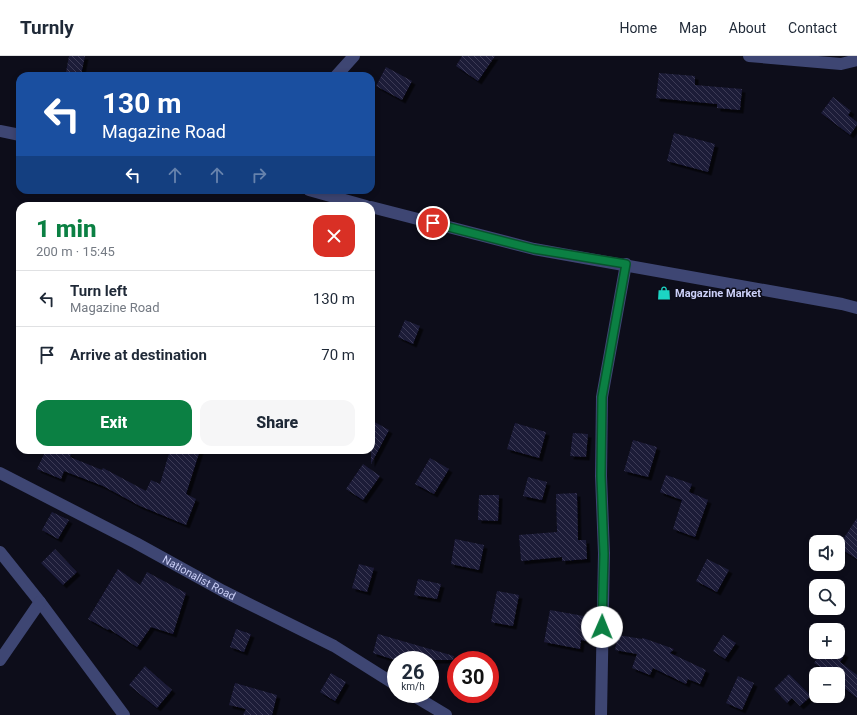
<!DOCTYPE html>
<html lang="en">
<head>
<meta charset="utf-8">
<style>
	:root { --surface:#fff; --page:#f6f6f7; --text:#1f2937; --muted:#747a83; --line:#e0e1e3; --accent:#0b8043 }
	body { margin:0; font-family:Roboto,sans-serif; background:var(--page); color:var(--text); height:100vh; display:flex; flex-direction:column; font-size:15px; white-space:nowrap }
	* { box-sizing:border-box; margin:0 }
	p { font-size:13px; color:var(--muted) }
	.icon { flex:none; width:22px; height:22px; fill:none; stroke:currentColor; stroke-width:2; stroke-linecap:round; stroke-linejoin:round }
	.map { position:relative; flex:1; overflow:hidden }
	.sheet { position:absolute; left:16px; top:146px; width:359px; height:252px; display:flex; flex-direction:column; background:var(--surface); border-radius:12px; box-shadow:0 2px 6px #0003 }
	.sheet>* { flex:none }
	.top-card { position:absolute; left:16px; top:16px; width:359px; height:122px; border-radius:12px; box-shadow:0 2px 6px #0003; background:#1a4fa0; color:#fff; overflow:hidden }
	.buttons { position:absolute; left:809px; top:479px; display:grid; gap:8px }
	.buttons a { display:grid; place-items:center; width:36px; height:36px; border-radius:8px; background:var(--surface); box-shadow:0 2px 6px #0003; font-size:20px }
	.speed { position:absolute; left:387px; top:595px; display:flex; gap:8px; font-size:20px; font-weight:700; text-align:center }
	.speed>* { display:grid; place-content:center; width:52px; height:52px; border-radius:50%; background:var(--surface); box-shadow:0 2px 6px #0003; line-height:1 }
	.speed small { font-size:10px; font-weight:400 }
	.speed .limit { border:6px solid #d22; background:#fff; color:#111 }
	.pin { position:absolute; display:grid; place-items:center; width:34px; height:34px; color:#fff; margin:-17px; border:2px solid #fff; border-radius:50%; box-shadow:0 1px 4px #0007 }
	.me { position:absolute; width:44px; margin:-22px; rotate:1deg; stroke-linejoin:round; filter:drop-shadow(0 0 3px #0008) }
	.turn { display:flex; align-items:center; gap:14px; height:84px; padding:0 20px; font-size:18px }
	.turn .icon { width:52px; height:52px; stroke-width:2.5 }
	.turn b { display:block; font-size:28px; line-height:34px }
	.lanes { display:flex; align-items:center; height:38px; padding:0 20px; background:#0003; justify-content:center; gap:20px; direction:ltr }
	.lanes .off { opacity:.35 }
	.round { display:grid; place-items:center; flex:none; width:42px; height:42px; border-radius:12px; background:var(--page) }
	.head { display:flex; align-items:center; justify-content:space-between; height:68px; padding:0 20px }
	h1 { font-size:24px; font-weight:800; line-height:30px; color:var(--accent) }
	.cta { display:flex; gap:8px; margin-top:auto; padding:8px 20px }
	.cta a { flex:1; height:46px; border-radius:12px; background:var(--accent); color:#fff; font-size:16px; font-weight:800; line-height:46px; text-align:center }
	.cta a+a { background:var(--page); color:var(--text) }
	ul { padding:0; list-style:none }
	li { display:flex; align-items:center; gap:12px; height:56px; padding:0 20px; border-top:1px solid var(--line) }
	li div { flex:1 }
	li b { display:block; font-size:15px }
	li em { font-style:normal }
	header { display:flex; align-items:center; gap:24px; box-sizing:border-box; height:56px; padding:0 20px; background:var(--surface); border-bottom:1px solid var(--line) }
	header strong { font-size:19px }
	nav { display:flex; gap:22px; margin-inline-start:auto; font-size:14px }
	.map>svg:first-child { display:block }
	.building { fill:url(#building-back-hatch); filter:url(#shadow) }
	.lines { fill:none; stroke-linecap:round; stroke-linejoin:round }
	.minor { stroke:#3e4673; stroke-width:12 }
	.route-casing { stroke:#07532c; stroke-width:10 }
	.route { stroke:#0b8043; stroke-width:7 }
	.labels { text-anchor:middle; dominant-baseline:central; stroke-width:3; stroke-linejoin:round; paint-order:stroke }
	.poi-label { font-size:11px; font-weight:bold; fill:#ccd0f8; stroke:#0d0d1a; text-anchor:start }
	.street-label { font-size:11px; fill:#ccd0f8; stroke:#0d0d1a }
</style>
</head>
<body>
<header>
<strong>Turnly</strong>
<nav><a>Home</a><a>Map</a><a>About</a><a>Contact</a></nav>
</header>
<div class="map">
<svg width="857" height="659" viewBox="0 0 857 659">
	<defs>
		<pattern id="building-back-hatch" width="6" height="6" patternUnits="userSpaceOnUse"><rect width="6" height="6" fill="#1c1b38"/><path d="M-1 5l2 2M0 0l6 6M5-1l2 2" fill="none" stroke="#3c3b56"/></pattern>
		<filter id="shadow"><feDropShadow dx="3.5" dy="3.5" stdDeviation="0" flood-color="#0009"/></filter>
	</defs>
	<rect width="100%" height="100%" fill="#0d0d1a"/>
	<path class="building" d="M69 0H85L81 19 66 16Z
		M462 0H495L478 25 456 10Z
		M386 11 412 25 402 44 376 30Z
		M659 17 695 20V29L742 33 740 54 717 52V48L656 42Z
		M833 41 851 55 848 59 857 66V69L850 79 821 57Z
		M674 77 715 88 708 116 667 105Z
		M405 264 420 270 413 288 398 281Z
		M371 364 389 374 371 408Z
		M515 367 546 376 539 402 507 393Z
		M573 377 588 378 586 401 570 400Z
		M633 384 657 391 648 421 624 415Z
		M46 394H62L71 398 70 401 102 414 103 412 146 435 151 424 160 428 170 394H200L186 438 196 443 186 469 140 450 103 430 64 415 61 423 37 413Z
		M430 402 449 413 434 438 415 428Z
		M363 408 380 420 363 444 346 433Z
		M666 419 692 428 689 436 708 444 695 481 673 473 682 444 660 436Z
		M528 421 547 426 542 444 523 440Z
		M577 437 578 484H586L587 503 562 505V501L521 505 519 479 557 476 556 438Z
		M479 439H499L498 465 478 464Z
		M52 456 69 464 58 483 42 474Z
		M857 462V503L838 491Z
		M455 483 484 489 479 514 451 508Z
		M55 493 77 516 63 529 41 507Z
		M707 503 729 514 717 536 696 525Z
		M359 508 374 512 367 536 352 532Z
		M118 513 140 529 147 516 186 537 173 578 151 571 137 591 109 573 108 574 88 563Z
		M418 523 441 528 437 543 414 539Z
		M497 535 519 539 513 570 491 566Z
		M550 554 595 562 593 586 581 584 580 593 544 586Z
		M236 573 251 578 244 596 230 591Z
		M378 578 454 600 453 604H395L373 597Z
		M618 579 642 583 643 582 674 593 670 597 706 614 700 628 688 623 686 628 653 612 650 619 632 612 637 598 615 594Z
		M723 579 736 587 725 603 713 595Z
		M838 593 845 598 840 606 857 619V642L838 627V618H831L814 607 822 596H838Z
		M145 610 172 634 157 652 129 629Z
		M331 617 346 626 335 645 320 636Z
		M789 618 811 640 800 650 792 642 787 647 774 633Z
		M738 620 754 627 742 654 726 647Z
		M235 627 277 639 272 659H243L246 653 229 649Z"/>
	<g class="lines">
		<g class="minor">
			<path d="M749 0 841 8 857 4"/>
			<path d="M336 20 354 0"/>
			<path d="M0 75 20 79"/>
			<path d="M309 134 366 150"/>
			<path d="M371 151 534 193 842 248 857 252"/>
			<path id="s1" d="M0 417 136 487 223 535 334 590 396 629"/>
			<path d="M0 496 40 546 124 659"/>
			<path d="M0 604 40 546"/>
			<path d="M411 638 446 659"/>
			<path d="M601 659 604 497 601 420 602 341 626 208"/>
		</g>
	</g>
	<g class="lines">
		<g class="route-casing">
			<path id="route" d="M433 167 534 193 626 208 602 341 601 420 604 498 602 571"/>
		</g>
		<use href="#route" class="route"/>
	</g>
	<defs>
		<g id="shop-bare" transform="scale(1.08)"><path d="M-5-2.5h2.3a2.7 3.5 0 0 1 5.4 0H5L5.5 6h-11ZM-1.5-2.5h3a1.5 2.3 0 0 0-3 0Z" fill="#1cd5c4" stroke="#0d0d1a" stroke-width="2.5" paint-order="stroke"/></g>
	</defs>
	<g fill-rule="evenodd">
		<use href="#shop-bare" x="664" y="237"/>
	</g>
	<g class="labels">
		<g class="poi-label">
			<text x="675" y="237">Magazine Market</text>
		</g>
		<g class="street-label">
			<text stroke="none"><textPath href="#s1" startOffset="225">Nationalist Road</textPath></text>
		</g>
	</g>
</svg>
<div class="buttons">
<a><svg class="icon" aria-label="sound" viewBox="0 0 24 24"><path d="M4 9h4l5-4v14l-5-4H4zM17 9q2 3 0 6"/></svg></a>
<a><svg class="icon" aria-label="search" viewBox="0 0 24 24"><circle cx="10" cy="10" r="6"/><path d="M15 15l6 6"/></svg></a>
<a>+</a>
<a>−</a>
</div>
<div class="speed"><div>26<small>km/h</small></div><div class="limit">30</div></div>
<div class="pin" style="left:433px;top:167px;background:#d93025"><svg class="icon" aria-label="arrive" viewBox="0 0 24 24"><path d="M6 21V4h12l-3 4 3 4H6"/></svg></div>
<svg class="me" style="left:602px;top:571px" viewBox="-20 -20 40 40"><circle r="19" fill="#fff"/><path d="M0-13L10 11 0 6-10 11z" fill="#0b8043"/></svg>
<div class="top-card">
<div class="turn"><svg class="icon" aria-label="left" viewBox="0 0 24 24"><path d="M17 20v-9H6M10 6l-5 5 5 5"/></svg><div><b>130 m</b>Magazine Road</div></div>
<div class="lanes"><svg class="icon" aria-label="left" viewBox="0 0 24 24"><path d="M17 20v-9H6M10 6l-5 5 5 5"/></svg><svg class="icon off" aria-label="ahead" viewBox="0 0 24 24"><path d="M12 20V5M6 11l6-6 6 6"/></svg><svg class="icon off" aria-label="ahead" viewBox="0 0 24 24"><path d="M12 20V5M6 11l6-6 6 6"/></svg><svg class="icon off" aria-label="right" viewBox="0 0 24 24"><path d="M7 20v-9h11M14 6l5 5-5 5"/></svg></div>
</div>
<section class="sheet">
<div class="head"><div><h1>1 min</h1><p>200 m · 15:45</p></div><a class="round" style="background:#d93025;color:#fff"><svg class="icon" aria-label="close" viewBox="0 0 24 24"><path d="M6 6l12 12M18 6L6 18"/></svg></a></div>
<ul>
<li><svg class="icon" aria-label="left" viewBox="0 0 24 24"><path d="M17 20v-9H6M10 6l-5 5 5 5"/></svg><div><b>Turn left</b><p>Magazine Road</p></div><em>130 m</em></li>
<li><svg class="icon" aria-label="arrive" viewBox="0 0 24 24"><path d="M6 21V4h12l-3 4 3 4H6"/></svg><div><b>Arrive at destination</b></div><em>70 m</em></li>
</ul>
<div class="cta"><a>Exit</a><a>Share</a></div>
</section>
</div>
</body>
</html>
